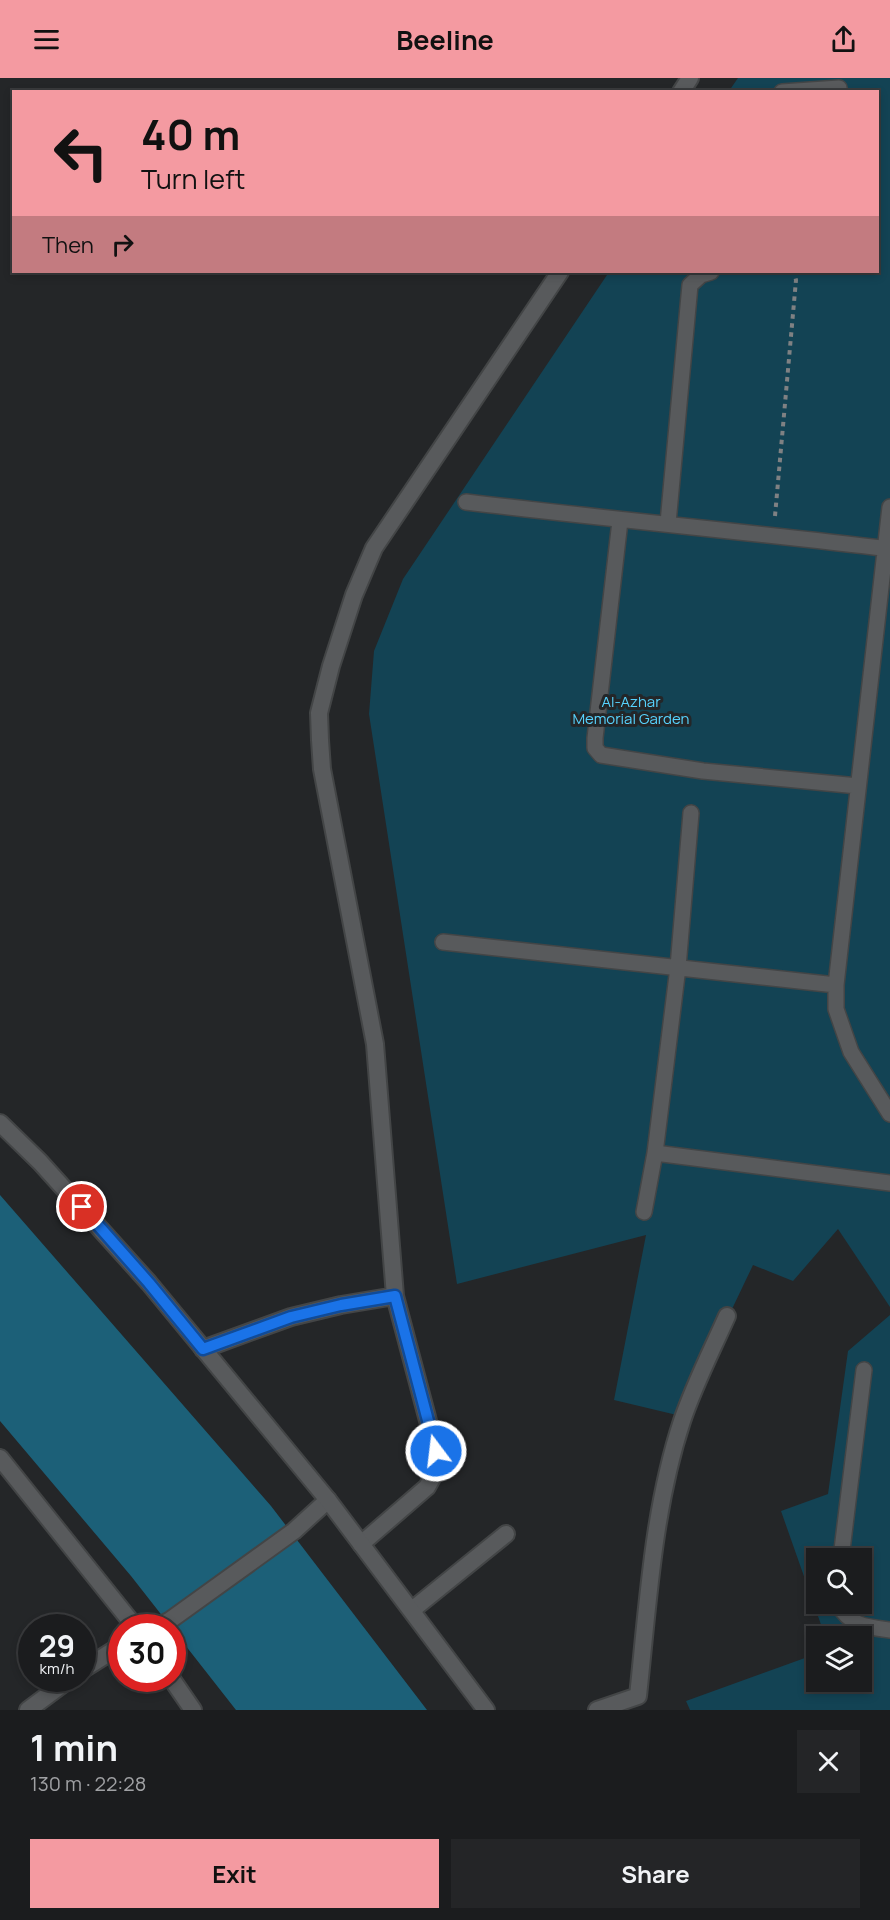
<!DOCTYPE html>
<html lang="en">
<head>
<meta charset="utf-8">
<style>
	:root { --surface:#1b1c1e; --page:#242527; --text:#f1f3f6; --muted:#a0a1a4; --line:#393a3c; --accent:#f49aa1 }
	body { margin:0; font-family:Manrope,sans-serif; background:var(--page); color:var(--text); height:100vh; display:flex; flex-direction:column; font-size:22px; white-space:nowrap }
	* { box-sizing:border-box; margin:0 }
	p { font-size:20px; color:var(--muted) }
	.icon { flex:none; width:33px; height:33px; fill:none; stroke:currentColor; stroke-width:2; stroke-linecap:round; stroke-linejoin:round }
	.map { position:relative; height:1632px; overflow:hidden }
	.panel { display:flex; flex-direction:column; background:var(--surface); flex:1 }
	.panel>* { flex:none }
	.top-card { position:absolute; left:12px; top:12px; width:867px; height:183px; border-radius:0px; box-shadow:0 3px 9px #0003,0 0 0 2px var(--line); background:#f49aa1; color:#111; overflow:hidden }
	.fabs { position:absolute; left:806px; top:1470px; display:grid; gap:12px }
	.fabs a { display:grid; place-items:center; width:66px; height:66px; border-radius:0px; background:var(--surface); box-shadow:0 3px 9px #0003,0 0 0 2px var(--line); font-size:30px }
	.speed { position:absolute; left:18px; top:1536px; display:flex; gap:12px; font-size:30px; font-weight:700; text-align:center }
	.speed>* { display:grid; place-content:center; width:78px; height:78px; border-radius:50%; background:var(--surface); box-shadow:0 3px 9px #0003,0 0 0 2px var(--line); line-height:1 }
	.speed small { font-size:15px; font-weight:400 }
	.speed .limit { border:9px solid #d22; background:#fff; color:#111 }
	.pin { position:absolute; display:grid; place-items:center; width:51px; height:51px; color:#fff; margin:-26px; border:3px solid #fff; border-radius:50%; box-shadow:0 2px 6px #0007 }
	.me { position:absolute; width:66px; margin:-33px; rotate:345deg; stroke-linejoin:round; filter:drop-shadow(0 0 4px #0008) }
	.turn { display:flex; align-items:center; gap:21px; height:126px; padding:0 30px; font-size:27px }
	.turn .icon { width:78px; height:78px; stroke-width:2.5 }
	.turn b { display:block; font-size:42px; line-height:51px }
	.then { display:flex; align-items:center; height:57px; padding:0 30px; background:#0003; gap:12px; font-size:22px }
	.round { display:grid; place-items:center; flex:none; width:63px; height:63px; border-radius:0px; background:var(--page) }
	.head { display:flex; align-items:center; justify-content:space-between; height:102px; padding:0 30px }
	h1 { font-size:36px; font-weight:700; line-height:45px }
	.button { display:flex; gap:12px; margin-top:auto; padding:12px 30px }
	.button a { flex:1; height:69px; border-radius:0px; background:var(--accent); color:#111; font-size:24px; font-weight:700; line-height:69px; text-align:center }
	.button a+a { background:var(--page); color:var(--text) }
	header { display:flex; justify-content:space-between; align-items:center; height:78px; padding:0 30px; background:var(--accent); color:#111; font-size:27px; font-weight:700 }
	.map>svg:first-child { display:block }
	.green { fill:#134354; fill-rule:evenodd }
	.water { fill:#1c6078 }
	.lines { fill:none; stroke-linecap:round; stroke-linejoin:round }
	.service-casing { stroke:#434546; stroke-width:18 }
	.minor-casing { stroke:#434546; stroke-width:20 }
	.tertiary-casing { stroke:#434546; stroke-width:20 }
	.path { stroke:#7f8183; stroke-width:4; stroke-dasharray:4.5 4.5; stroke-linecap:butt }
	.service { stroke:#585a5c; stroke-width:15 }
	.minor { stroke:#585a5c; stroke-width:16 }
	.tertiary { stroke:#585a5c; stroke-width:16 }
	.route-casing { stroke:#114b97; stroke-width:15 }
	.route { stroke:#1a73e8; stroke-width:10 }
	.labels { text-anchor:middle; dominant-baseline:central; stroke-width:6; stroke-linejoin:round; paint-order:stroke }
	.park-label { font-size:15px; fill:#57d3fe; stroke:#242628 }
</style>
</head>
<body>
<header><svg class="icon" aria-label="menu" viewBox="0 0 24 24"><path d="M4 6h16M4 12h16M4 18h16"/></svg>Beeline<svg class="icon" aria-label="share" viewBox="0 0 24 24"><path d="M12 15V3M7 8l5-5 5 5M5 13v7h14v-7"/></svg></header>
<div class="map">
<svg width="890" height="1632" viewBox="0 0 890 1632">
	<rect width="100%" height="100%" fill="#242628"/>
	<path class="green" d="M738 0H890V1229L838 1151 793 1203 753 1187 681 1338 614 1322 646 1157 457 1206 369 636 374 573 403 501 609 194H878V14L729 13Z
		M890 1237V1632H690L686 1623 816 1576V1604H861V1558H825L781 1433 828 1416 848 1273ZM816 1480H861V1526H816Z"/>
	<path class="water" d="M0 1117 271 1428 427 1632H236L131 1498 0 1343Z"/>
	<g class="lines">
		<g class="service-casing">
			<path id="service" d="M782 14 839 10
				M466 424C607 441 749 454 890 471
				M890 429 836 907V931L851 974 890 1036
				M620 443 595 660V670L601 677 703 693 858 708
				M668 445 690 207 701 197 711 194
				M443 864 836 907
				M655 1075 678 889 691 735
				M644 1134 655 1075 890 1105
				M841 1480 864 1292
				M838 1526C850 1548 866 1549 890 1552"/>
		</g>
		<g class="minor-casing">
			<path id="minor" d="M681 14 690 0
				M395 1218 375 966 322 691 320 662 319 635 331 588 354 517 374 470 560 194
				M203 1271 291 1239 341 1227 395 1218 436 1373 437 1391 427 1409 361 1466
				M0 1380 136 1550
				M412 1532 506 1456
				M155 1550 169 1543 294 1453 328 1422
				M82 1592 122 1567
				M171 1600 193 1632
				M28 1632 71 1600
				M597 1632 638 1618C648 1526 653 1431 682 1343 694 1307 712 1272 727 1238"/>
		</g>
		<g class="tertiary-casing">
			<path id="tertiary" d="M0 1045 40 1084 149 1205 328 1422 486 1632"/>
		</g>
		<path class="path" d="M775 438 796 202 794 194"/>
		<use href="#service" class="service"/>
		<use href="#minor" class="minor"/>
		<use href="#tertiary" class="tertiary"/>
	</g>
	<g class="lines">
		<g class="route-casing">
			<path id="route" d="M82 1129 149 1205 203 1271 291 1239 341 1227 395 1218 436 1373"/>
		</g>
		<use href="#route" class="route"/>
	</g>
	<g class="labels">
		<g class="park-label">
			<text x="631" y="623">Al-Azhar<tspan x="631" dy="17">Memorial Garden</tspan></text>
		</g>
	</g>
</svg>
<div class="fabs">
<a><svg class="icon" aria-label="search" viewBox="0 0 24 24"><circle cx="10" cy="10" r="6"/><path d="M15 15l6 6"/></svg></a>
<a><svg class="icon" aria-label="layers" viewBox="0 0 24 24"><path d="M12 4l9 5-9 5-9-5zM3 14l9 5 9-5"/></svg></a>
</div>
<div class="speed"><div>29<small>km/h</small></div><div class="limit">30</div></div>
<div class="pin" style="left:82px;top:1129px;background:#d93025"><svg class="icon" aria-label="arrive" viewBox="0 0 24 24"><path d="M6 21V4h12l-3 4 3 4H6"/></svg></div>
<svg class="me" style="left:436px;top:1373px" viewBox="-20 -20 40 40"><circle r="17" fill="#1a73e8" stroke="#fff" stroke-width="3"/><path d="M0-11L8 9 0 5-8 9z" fill="#fff"/></svg>
<div class="top-card">
<div class="turn"><svg class="icon" aria-label="left" viewBox="0 0 24 24"><path d="M17 20v-9H6M10 6l-5 5 5 5"/></svg><div><b>40 m</b>Turn left</div></div>
<div class="then">Then<svg class="icon" aria-label="right" viewBox="0 0 24 24"><path d="M7 20v-9h11M14 6l5 5-5 5"/></svg></div>
</div>
</div>
<section class="panel">
<div class="head"><div><h1>1 min</h1><p>130 m · 22:28</p></div><a class="round"><svg class="icon" aria-label="close" viewBox="0 0 24 24"><path d="M6 6l12 12M18 6L6 18"/></svg></a></div>
<div class="button"><a>Exit</a><a>Share</a></div>
</section>
</body>
</html>
